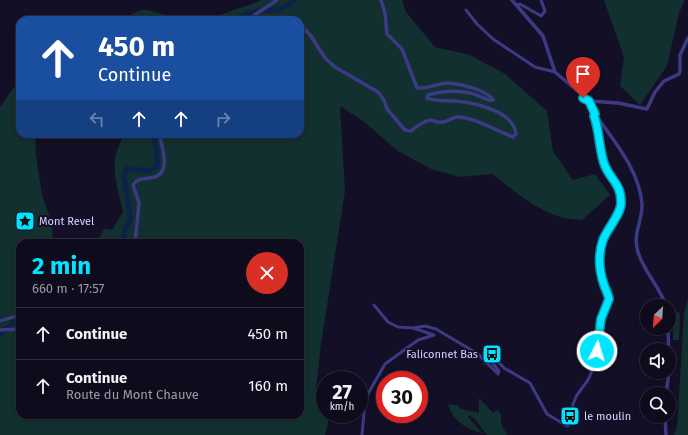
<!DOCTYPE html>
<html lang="en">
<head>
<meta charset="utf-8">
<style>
	:root { --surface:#0e0b1c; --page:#171425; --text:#f1f3f6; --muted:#9b9ba3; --line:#2e2b3b; --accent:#00e5ff }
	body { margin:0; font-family:"Fira Sans",sans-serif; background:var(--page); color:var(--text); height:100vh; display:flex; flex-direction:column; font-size:15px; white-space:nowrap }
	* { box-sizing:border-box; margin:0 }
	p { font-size:13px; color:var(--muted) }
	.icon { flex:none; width:22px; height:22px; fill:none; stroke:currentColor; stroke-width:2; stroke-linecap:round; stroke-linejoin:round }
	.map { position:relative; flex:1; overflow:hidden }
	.panel { position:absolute; left:16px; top:239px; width:288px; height:180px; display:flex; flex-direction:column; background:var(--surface); border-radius:12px; box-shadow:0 2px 6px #0003,0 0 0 1px var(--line) }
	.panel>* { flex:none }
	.hud { position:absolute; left:16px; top:16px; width:288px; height:122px; border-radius:12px; box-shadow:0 2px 6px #0003,0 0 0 1px var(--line); background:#1a4fa0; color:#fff; overflow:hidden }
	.needle { width:26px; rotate:205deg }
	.fabs { position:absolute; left:640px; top:299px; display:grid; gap:8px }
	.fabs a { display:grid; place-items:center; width:36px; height:36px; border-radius:50%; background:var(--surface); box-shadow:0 2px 6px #0003,0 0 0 1px var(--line); font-size:20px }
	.speed { position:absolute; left:316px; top:371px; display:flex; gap:8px; font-size:20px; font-weight:700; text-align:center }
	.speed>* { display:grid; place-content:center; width:52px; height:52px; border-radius:50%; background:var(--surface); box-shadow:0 2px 6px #0003,0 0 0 1px var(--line); line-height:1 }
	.speed small { font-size:10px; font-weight:400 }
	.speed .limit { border:6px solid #d22; background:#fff; color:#111 }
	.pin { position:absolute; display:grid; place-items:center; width:34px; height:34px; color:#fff; margin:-41px -17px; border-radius:50% 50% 50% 0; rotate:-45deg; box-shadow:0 0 4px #0007 }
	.pin .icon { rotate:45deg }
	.me { position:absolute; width:44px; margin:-22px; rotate:5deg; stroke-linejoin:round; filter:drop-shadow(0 0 3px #0008) }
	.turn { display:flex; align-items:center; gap:14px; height:84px; padding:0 16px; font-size:18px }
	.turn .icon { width:52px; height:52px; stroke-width:2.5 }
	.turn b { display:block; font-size:28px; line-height:34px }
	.lanes { display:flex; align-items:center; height:38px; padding:0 16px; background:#0003; justify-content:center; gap:20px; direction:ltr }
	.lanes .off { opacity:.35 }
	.round { display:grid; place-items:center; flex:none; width:42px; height:42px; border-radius:21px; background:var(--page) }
	.summary { display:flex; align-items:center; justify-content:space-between; height:68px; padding:0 16px }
	h1 { font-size:24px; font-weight:700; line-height:30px; color:var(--accent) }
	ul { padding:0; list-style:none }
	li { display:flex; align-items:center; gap:12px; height:52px; padding:0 16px; border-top:1px solid var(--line) }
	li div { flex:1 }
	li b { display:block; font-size:15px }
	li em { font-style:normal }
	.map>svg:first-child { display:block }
	.green { fill:#12302f }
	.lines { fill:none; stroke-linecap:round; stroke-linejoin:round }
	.river { stroke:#0c2248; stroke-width:5 }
	.minor { stroke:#3d3a85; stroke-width:3 }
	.tertiary { stroke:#3d3a85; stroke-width:3.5 }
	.route-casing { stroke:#0095a6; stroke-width:10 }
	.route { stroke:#00e5ff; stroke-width:7 }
	.labels { text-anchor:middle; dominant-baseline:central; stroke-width:4; stroke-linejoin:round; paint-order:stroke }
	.poi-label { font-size:11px; fill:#d9d4ff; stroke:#130f26; text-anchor:start }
</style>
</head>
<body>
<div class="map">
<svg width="688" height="435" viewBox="0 0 688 435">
	<rect width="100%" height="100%" fill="#130f26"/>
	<path class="green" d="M262 0H402L406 12 435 47 470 55 505 74 547 111 553 151 573 180 595 174 610 195 582 220C546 219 520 196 493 174L460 177 431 169 398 151 363 121 340 106 345 191 321 344 316 389 325 391V414H330L325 435H0V107L14 87 20 84V134H35L36 155 42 195 52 224 53 243H20V415H300V243H96L104 229 112 230 123 212C119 195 113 176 115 158 116 150 122 143 122 134H300V20H206Z
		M604 0H685L679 13 667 66 640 105 620 86 624 57Z
		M141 10H148L183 20H129L132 14Z
		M688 299V435H674L677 427 684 313Z
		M673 311 680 313 679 340H673Z
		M479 398 493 413 498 410 501 414V423L507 435H487L474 418 468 415V417L482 433C466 429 452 420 448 404L457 405 461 409 479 413Z"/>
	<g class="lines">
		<path class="river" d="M151 20H153
			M236 20C241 16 246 13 253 12 269 9 281 13 294 0
			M123 243 125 229 130 220 128 199 124 176 127 168 147 171 157 167V152L152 134
			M0 334C7 329 12 322 20 319"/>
		<path class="minor" d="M517 5 520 4 541 16 545 11 541 0
			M466 10 477 24 493 39 535 67 555 72
			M374 305 388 322 398 327 413 328 425 326 436 329 478 354 498 374 499 371 488 357 491 355 493 356 504 368 530 383 547 414 567 426 569 425 573 404 577 395 588 380 594 366 598 348 601 319 609 299C608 294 606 290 604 285 599 270 598 255 603 240 607 230 622 212 621 202 621 184 611 180 605 166 598 151 600 132 594 116L595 115
			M0 321 20 315
			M362 435 365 402 369 392 385 364 418 340 434 335 413 328"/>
		<path class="tertiary" d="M512 0 543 36 555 72 589 101 591 108C610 137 639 167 642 204 643 220 632 234 638 252 644 272 660 287 666 306
			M247 20 277 0
			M284 20 288 18 295 20
			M300 24 311 36 325 58 335 67 378 92 384 100 387 109 405 130 411 131C416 127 423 121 430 120 434 120 437 123 442 122 447 122 451 118 457 117 471 116 499 132 513 137L516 134C514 111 475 103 456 101 446 100 436 102 427 98L428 95C442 91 456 90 470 93 477 94 488 102 493 100 488 90 460 84 449 83 438 83 428 89 417 88L402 49 387 34 385 13 381 0
			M589 101 618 103 647 109 655 92 664 81 679 74 680 71V55L688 38
			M135 243 139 203 133 185C138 178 142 179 150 178 172 176 163 149 159 134
			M668 328 669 361
			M0 330 20 329
			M666 394 669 372
			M665 416 666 435"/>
	</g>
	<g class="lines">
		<g class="route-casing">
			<path id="route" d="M583 98 589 101 595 114 594 116C600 132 599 152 605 166 611 180 621 184 621 202 622 213 607 229 603 240 598 254 599 270 604 285 606 290 608 294 609 299L601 319 597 351"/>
		</g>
		<use href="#route" class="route"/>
	</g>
	<defs>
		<g id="sight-square" transform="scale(1)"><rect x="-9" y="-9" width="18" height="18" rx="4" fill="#00e5ff" stroke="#130f26"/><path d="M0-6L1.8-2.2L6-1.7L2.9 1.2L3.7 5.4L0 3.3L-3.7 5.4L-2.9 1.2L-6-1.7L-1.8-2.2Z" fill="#111"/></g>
		<g id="bus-square" transform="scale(1)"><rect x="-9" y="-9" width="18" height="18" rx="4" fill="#00e5ff" stroke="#130f26"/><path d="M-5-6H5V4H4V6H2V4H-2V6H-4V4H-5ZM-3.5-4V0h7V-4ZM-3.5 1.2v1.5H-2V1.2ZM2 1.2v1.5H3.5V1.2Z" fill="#111"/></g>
	</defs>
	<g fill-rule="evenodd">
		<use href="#sight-square" x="25" y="221"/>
		<use href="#bus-square" x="492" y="354"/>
		<use href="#bus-square" x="570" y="416"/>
	</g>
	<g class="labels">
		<g class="poi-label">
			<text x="39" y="221">Mont Revel</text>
			<text x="478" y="354" text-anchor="end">Faliconnet Bas</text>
			<text x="584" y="416">le moulin</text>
		</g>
	</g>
</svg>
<div class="fabs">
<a><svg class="needle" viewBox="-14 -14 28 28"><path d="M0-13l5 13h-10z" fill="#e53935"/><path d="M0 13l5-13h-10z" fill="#9b9ba3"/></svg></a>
<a><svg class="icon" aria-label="sound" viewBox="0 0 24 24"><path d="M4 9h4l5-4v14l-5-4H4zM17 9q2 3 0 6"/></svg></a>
<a><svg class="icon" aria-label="search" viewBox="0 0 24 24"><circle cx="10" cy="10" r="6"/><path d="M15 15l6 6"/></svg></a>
</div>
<div class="speed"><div>27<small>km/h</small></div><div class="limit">30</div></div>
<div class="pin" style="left:583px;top:98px;background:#d93025"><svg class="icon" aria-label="arrive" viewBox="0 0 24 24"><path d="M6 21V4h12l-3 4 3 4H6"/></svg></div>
<svg class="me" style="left:597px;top:351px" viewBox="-20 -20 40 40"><circle r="17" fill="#00e5ff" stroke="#fff" stroke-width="3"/><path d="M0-11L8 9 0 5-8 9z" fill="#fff"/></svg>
<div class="hud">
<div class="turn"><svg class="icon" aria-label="ahead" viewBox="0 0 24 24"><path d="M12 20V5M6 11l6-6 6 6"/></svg><div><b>450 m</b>Continue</div></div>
<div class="lanes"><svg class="icon off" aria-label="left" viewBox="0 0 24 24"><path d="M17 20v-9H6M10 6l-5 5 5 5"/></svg><svg class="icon" aria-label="ahead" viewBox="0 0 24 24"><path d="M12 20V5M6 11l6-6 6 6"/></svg><svg class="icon" aria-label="ahead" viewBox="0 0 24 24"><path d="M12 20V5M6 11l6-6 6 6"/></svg><svg class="icon off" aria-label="right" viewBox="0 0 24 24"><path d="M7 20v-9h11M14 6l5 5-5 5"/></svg></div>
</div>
<section class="panel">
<div class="summary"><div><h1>2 min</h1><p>660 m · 17:57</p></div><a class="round" style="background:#d93025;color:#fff"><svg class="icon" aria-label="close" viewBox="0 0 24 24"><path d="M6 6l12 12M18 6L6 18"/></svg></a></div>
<ul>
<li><svg class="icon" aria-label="ahead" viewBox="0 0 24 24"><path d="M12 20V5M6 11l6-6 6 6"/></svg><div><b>Continue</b></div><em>450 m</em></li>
<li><svg class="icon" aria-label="ahead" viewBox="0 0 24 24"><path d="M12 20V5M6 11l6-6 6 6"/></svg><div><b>Continue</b><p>Route du Mont Chauve</p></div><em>160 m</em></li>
</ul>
</section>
</div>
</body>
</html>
